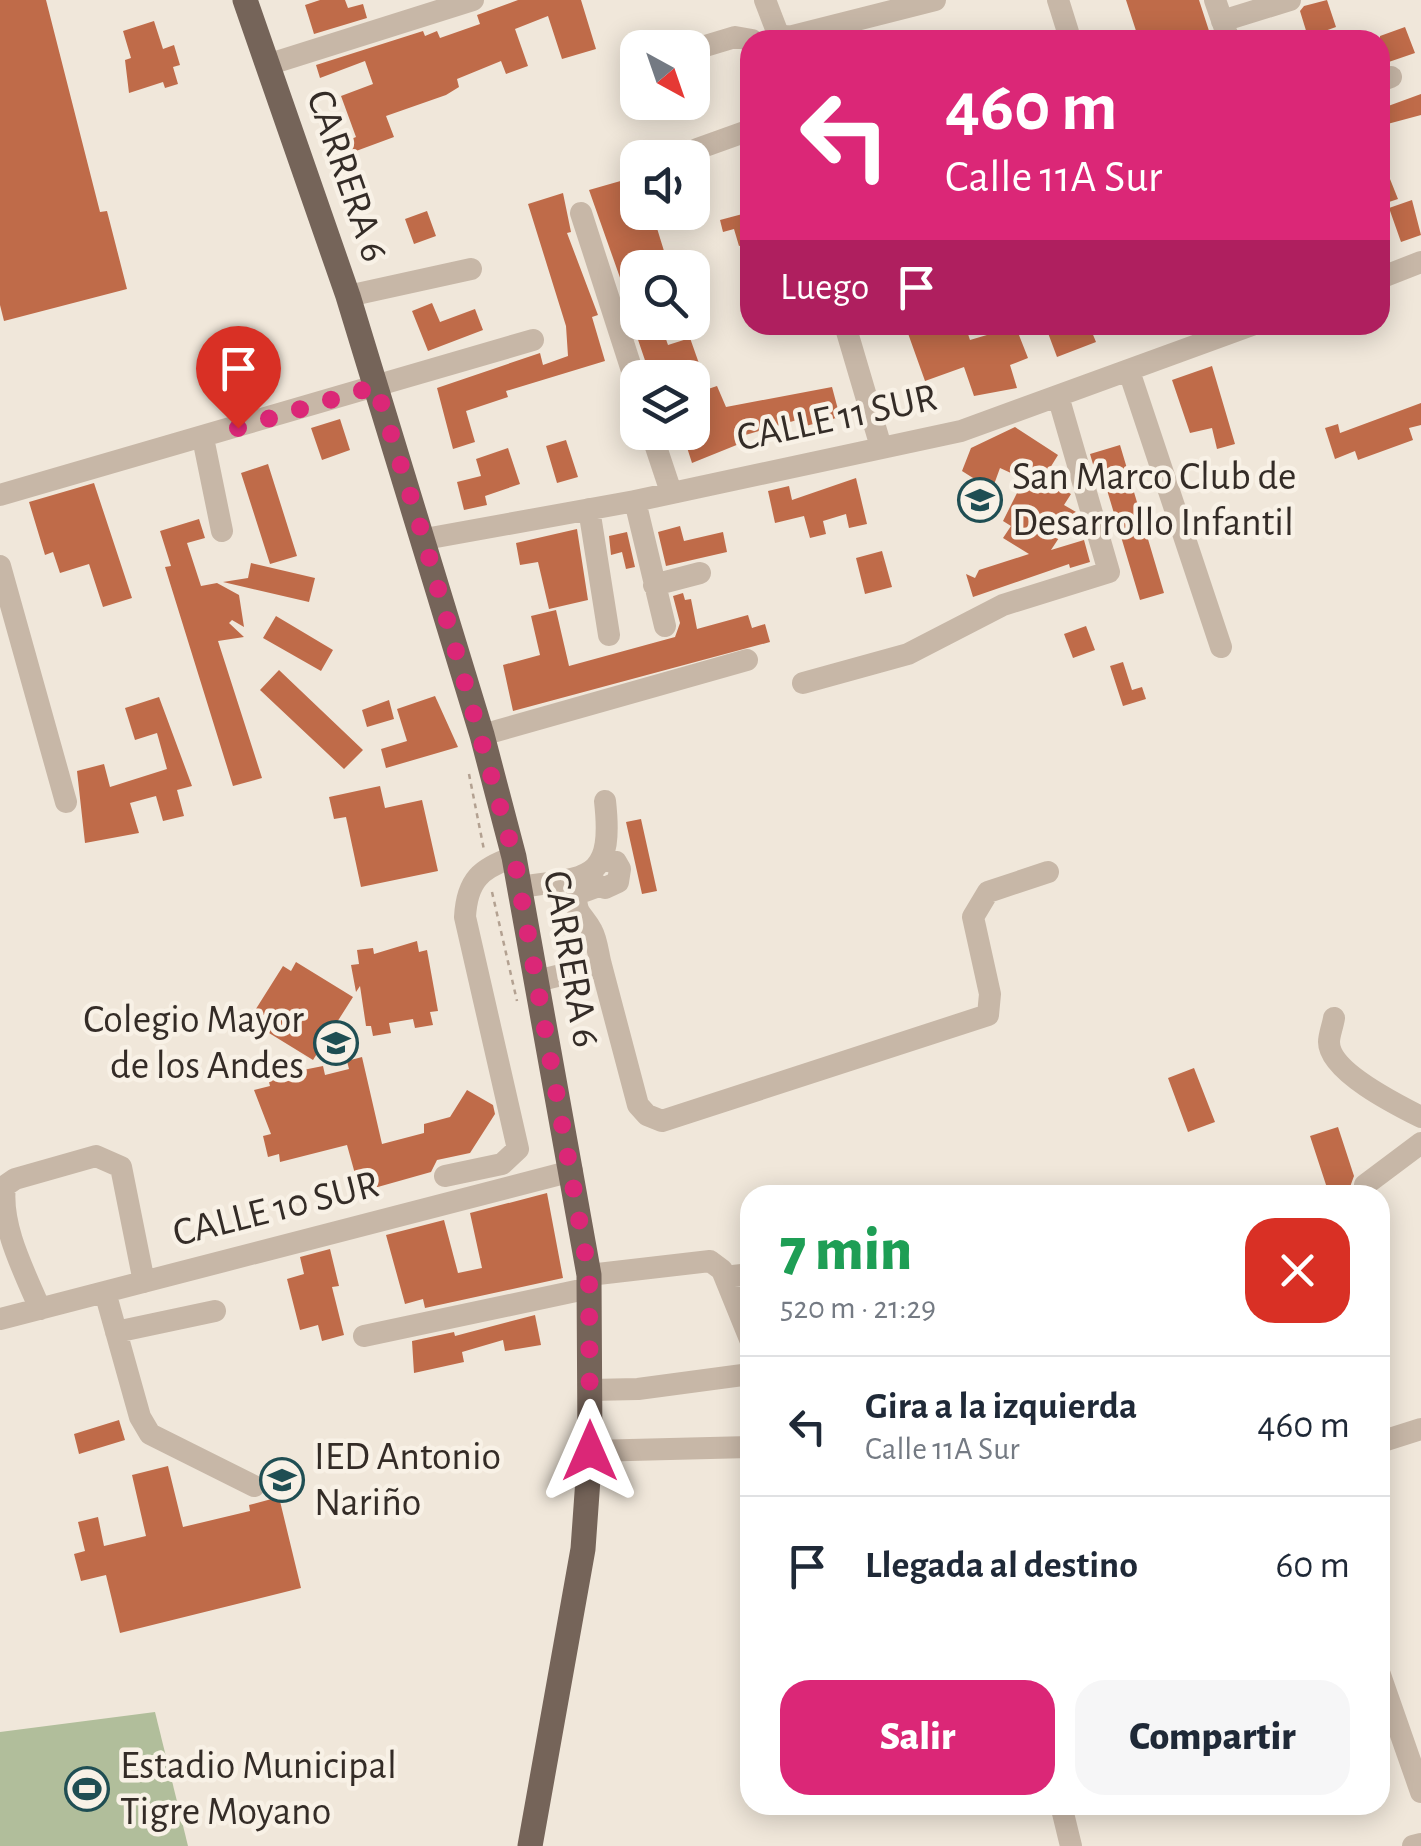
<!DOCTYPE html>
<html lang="es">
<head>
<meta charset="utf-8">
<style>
	:root { --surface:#fff; --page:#f6f6f7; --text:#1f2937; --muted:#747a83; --line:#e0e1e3; --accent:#db2777 }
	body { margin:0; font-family:"Alegreya Sans",sans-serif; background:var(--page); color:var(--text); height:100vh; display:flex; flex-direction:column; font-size:38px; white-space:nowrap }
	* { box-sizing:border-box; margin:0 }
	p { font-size:32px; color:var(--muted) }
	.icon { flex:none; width:55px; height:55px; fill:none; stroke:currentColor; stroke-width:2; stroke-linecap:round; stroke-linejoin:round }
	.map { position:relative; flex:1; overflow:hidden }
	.sheet { position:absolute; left:740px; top:1185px; width:650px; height:630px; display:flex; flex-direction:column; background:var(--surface); border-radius:30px; box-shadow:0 5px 25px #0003 }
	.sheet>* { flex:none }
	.top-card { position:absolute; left:740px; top:30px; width:650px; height:305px; border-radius:30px; box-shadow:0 5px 25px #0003; background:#db2777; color:#fff; overflow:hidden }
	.needle { width:65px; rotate:140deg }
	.controls { position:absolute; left:620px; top:30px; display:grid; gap:20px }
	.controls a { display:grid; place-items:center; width:90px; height:90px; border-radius:20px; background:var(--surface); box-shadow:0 5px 25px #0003; font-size:50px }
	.pin { position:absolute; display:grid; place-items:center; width:85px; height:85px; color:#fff; margin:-102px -42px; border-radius:50% 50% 50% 0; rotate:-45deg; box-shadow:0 0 10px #0007 }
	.pin .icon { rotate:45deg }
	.me { position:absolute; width:110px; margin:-55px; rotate:0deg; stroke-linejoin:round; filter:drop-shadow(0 0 8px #0008) }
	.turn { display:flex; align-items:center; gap:35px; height:210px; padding:0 40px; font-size:45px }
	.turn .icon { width:130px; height:130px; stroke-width:2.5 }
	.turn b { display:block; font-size:70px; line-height:85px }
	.then { display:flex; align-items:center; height:95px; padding:0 40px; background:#0003; gap:20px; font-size:38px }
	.round { display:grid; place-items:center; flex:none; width:105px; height:105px; border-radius:30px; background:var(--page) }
	.summary { display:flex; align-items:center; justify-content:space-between; height:170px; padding:0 40px }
	h1 { font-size:60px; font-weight:800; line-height:75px; color:#1e9e55 }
	.primary-button { display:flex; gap:20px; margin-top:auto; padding:20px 40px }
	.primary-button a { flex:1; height:115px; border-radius:30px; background:var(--accent); color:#fff; font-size:40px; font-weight:800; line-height:115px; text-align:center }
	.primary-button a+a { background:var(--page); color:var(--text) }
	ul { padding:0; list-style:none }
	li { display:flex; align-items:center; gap:30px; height:140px; padding:0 40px; border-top:2px solid var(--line) }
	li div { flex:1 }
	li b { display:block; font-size:38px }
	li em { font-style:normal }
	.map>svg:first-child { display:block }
	.green { fill:#b1be9b }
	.building { fill:#bf6b49 }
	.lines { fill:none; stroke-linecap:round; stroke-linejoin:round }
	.path { stroke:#b3a191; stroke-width:2.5; stroke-dasharray:5 5; stroke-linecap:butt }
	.minor { stroke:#c7b7a7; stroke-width:22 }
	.major { stroke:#756459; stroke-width:25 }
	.route { stroke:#db2777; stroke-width:18; stroke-dasharray:0 32.4 }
	.labels { text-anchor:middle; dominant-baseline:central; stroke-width:9; stroke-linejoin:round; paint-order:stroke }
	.street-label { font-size:40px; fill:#342c27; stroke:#f8f1e6 }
	.poi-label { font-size:40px; fill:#342c27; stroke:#f8f1e6; text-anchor:start }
</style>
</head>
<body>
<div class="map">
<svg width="1421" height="1846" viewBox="0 0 1421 1846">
	<rect width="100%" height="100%" fill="#f0e7da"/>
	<path class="green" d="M155 1712 188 1846H0V1732Z"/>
	<path class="building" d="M0 0H46L100 212 107 211 127 289 4 321 0 305Z
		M320 0H345L348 8 363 4 367 18 314 34 305 5Z
		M518 0H581L596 49 562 59 548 16 515 29 528 66 506 74 501 61 457 79 459 87 446 95 386 116 394 137 348 154 344 142 356 137 341 96 373 84 365 61 320 78 316 65 423 31 425 36 437 31 440 38 480 24 477 15Z
		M1126 0H1199L1212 40H1139Z
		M1327 0 1336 27 1308 37 1300 11 1304 6Z
		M154 21 163 49 174 45 180 65 173 67 178 84 165 88 163 82 129 93 125 60 131 58 123 31Z
		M1405 27 1415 53 1380 65V36Z
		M1421 94V115L1380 126V109Z
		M1380 154 1398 199 1380 205Z
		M638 176V212H652L664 251 654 254 658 268H638L635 320 589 190Z
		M563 193 571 232 567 233 598 315 592 317 605 361 506 391 508 397 466 411 475 442 453 449 437 388 540 353 543 365 568 356 566 326 528 204Z
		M1412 200 1421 235 1401 242 1389 208Z
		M427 211 436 236 414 244 405 219Z
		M750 212V243L739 246 734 229 723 232 720 220Z
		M432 303 440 322 475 309 483 330 428 351 412 311Z
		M632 322H660L668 345 690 338 708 389 717 386 726 407 832 387 840 417 798 428 797 420 742 436 744 442 692 463 682 432H692V378H651Z
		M905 325H965L970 340 997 332 995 325H1015L1028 358 1010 365 1017 388 974 396 964 367 925 381Z
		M1045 325H1089L1096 342 1057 357Z
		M1212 366 1235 444 1217 449 1212 428 1190 433 1172 380Z
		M1421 403V425L1409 428 1413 440 1358 460 1355 451 1335 459 1325 428 1338 424 1340 433Z
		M340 419 350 450 322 460 311 428Z
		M1015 427 1058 455 1050 468 1064 477 1058 487 1071 494 1064 505 1076 512 1051 550 1084 540 1090 562 1070 568 1069 564 973 597 966 574 975 578 979 570 1029 554 1003 538 1011 526 1003 521 1024 479 1000 468 992 490 962 471 971 448Z
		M566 440 578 477 557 483 546 446Z
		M1120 445 1164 593 1140 600 1101 470 1095 471 1090 454Z
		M508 448 520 484 485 496 487 505 464 510 457 482 481 476 476 459Z
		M268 464 297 556 270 564 241 473Z
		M856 478 867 524 849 528 846 514 823 521 826 534 810 538 804 516 775 523 768 491 789 486 792 500Z
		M94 483 132 598 103 607 89 564 60 573 53 552 45 555 29 502Z
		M199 519 205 538 187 543 201 586 217 583 239 595 244 627 232 620 229 623 244 637 218 641 262 778 233 786 165 567 171 566 160 531Z
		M680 526 684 541 723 532 727 552 666 566 658 532Z
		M577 529 588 600 549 609 538 562 520 565 516 543Z
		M627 532 635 567 626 569 622 552 611 555 609 536Z
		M882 551 892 587 865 594 856 558Z
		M251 563 315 578 309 602 223 582 248 578Z
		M683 593 685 600 691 599 697 629 748 615 752 628 765 624 770 642 513 711 503 665 540 655 531 616 556 610 569 666 675 637 680 623 673 596Z
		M276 616 333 650 321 671 263 638Z
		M1086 626 1095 650 1073 658 1064 634Z
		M1123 662 1132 690 1142 687 1146 699 1123 706 1110 666Z
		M279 670 363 750 344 769 260 690Z
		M435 696 458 747 386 768 381 749 407 741 397 709Z
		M159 697 192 786 177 790 184 816 163 821 156 796 130 803 139 833 85 843 77 771 104 764 110 787 167 769 157 733 135 740 125 708Z
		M389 700 394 719 367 727 362 710Z
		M380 786 385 808 422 800 438 871 361 887 346 817 334 819 329 797Z
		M641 819 657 891 642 894 626 822Z
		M417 941 419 952 427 950 438 1011 430 1012 433 1025 415 1028 413 1019 389 1023 391 1033 373 1036 371 1026H366L360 986 356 992 351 965 359 964 357 950 373 948 374 954Z
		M296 962 353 997 313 1060 256 1025 262 1016 254 1012 283 966 291 971Z
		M362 1057 382 1144 424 1133V1124L450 1117 467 1090 493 1105 495 1114 470 1153 437 1160 431 1172 360 1192 347 1145 280 1162 279 1154 268 1157 263 1136 271 1134 254 1090 270 1086 268 1078 308 1069 323 1066 325 1075 349 1069 347 1061Z
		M1194 1068 1215 1122 1188 1132 1168 1078Z
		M1338 1127 1354 1176 1350 1187 1329 1194 1310 1136Z
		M547 1193 563 1278 425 1308 423 1299 405 1304 386 1235 444 1220 458 1273 482 1268 470 1213Z
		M330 1249 339 1286 332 1287 344 1335 322 1341 318 1325 300 1330 287 1279 304 1274 300 1257Z
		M535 1315 541 1345 505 1351 503 1340 462 1352 464 1362 414 1373 412 1341 454 1332 455 1336Z
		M119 1420 125 1440 79 1454 74 1434Z
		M168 1466 183 1527 250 1511 249 1505 279 1497 301 1588 120 1633 106 1575 81 1581 74 1554 85 1551 78 1522 98 1517 104 1546 146 1536 132 1475Z"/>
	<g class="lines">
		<path class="path" d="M469 774 484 850
			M492 892 517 1001"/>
		<path class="minor" d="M765 0 778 34 789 37 935 0
			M1058 0 1068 32
			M1215 0 1229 40
			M1222 21 1290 0
			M692 50 735 37 752 40
			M270 64 473 0
			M1380 81 1391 77
			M697 149 750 130
			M581 213 638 389
			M1380 278 1421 262
			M348 296 471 269
			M845 325 881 447
			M1129 371 1221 647
			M651 432 671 492
			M203 438 222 531
			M0 495 533 340
			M635 501 665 626
			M589 509 609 635
			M425 539 635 501 961 431 1252 325
			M0 566 66 802
			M654 585 700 573
			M803 683 908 654 1003 605 1109 572 1058 396
			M482 735 747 660
			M589 882 605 888 618 882 620 869 616 862 601 860
			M599 886 577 894C574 914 584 915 592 931 597 940 598 954 601 965
			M520 887C588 877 614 882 605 801
			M537 981 601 965 638 1105 647 1115 662 1121 988 1015 990 994 973 917 988 892 1048 872
			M1334 1018C1333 1025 1329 1035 1329 1042 1329 1071 1397 1105 1421 1117
			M445 1176 502 1164 518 1149 465 917C467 880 481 868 514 857
			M1365 1185 1421 1143
			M589 1275 710 1261 722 1270 750 1339
			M725 1277 750 1274
			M105 1292 140 1417 150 1434 254 1486
			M40 1309C25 1273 0 1227 5 1186L15 1179 96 1156 121 1167 144 1282
			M0 1319 572 1171
			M116 1332 215 1311
			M364 1336 590 1288
			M590 1390 638 1389 750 1374
			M1380 1442 1421 1429
			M590 1451 750 1447
			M1380 1675 1421 1792
			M1061 1805 1071 1846
			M1413 1846 1421 1844"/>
		<path class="major" d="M245 0 348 296 482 735 514 857 589 1275 590 1451 583 1549 530 1846"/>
	</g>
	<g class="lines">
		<path class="route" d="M238 428 376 386 424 539 514 856 589 1275 590 1451"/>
	</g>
	<defs>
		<g id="school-ring" transform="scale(2.25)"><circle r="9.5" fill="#f8f1e6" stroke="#1f4e53" stroke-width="1.5"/><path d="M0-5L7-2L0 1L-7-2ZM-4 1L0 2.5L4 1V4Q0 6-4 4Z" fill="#1f4e53"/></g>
		<g id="stadium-ring" transform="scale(2.25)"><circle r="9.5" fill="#f8f1e6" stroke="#1f4e53" stroke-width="1.5"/><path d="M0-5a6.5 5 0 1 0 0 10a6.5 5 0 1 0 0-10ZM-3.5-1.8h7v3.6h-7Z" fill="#1f4e53"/></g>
	</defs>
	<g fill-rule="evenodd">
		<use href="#school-ring" x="980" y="500"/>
		<use href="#school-ring" x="336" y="1043"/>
		<use href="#school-ring" x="282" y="1480"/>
		<use href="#stadium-ring" x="87" y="1789"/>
	</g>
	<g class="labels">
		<g class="street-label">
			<text transform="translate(347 176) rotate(71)">CARRERA 6</text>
			<text transform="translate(837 418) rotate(-12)">CALLE 11 SUR</text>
			<text transform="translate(571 959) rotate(80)">CARRERA 6</text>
			<text transform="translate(276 1209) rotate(-14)">CALLE 10 SUR</text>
		</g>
		<g class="poi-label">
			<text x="1012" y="477">San Marco Club de<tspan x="1012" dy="46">Desarrollo Infantil</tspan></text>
			<text x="304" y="1020" text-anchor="end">Colegio Mayor<tspan x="304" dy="46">de los Andes</tspan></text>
			<text x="314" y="1457">IED Antonio<tspan x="314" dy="46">Nariño</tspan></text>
			<text x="120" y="1766">Estadio Municipal<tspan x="120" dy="46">Tigre Moyano</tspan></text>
		</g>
	</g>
</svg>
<div class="controls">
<a><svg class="needle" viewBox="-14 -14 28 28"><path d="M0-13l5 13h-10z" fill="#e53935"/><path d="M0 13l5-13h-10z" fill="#747a83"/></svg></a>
<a><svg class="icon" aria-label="sound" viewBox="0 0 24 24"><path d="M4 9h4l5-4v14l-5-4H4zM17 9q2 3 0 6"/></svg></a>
<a><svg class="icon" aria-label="search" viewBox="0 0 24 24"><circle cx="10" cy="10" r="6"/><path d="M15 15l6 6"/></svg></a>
<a><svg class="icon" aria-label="layers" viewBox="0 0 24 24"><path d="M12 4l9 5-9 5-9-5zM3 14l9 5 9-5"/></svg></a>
</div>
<div class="pin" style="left:238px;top:428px;background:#d93025"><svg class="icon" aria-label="arrive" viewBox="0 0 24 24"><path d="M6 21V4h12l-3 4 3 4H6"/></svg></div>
<svg class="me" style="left:590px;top:1451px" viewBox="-20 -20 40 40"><path d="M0-17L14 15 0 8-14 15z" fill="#db2777" stroke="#fff" stroke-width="4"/></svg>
<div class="top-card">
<div class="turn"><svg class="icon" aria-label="left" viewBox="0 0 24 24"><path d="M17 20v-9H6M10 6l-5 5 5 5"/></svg><div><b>460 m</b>Calle 11A Sur</div></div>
<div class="then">Luego<svg class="icon" aria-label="arrive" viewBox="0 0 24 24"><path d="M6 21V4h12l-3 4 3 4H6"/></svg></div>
</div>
<section class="sheet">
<div class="summary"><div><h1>7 min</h1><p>520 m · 21:29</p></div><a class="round" style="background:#d93025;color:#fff"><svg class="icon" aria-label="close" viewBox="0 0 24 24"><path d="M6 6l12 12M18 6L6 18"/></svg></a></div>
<ul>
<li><svg class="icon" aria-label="left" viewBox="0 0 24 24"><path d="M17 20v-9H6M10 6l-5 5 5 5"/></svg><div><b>Gira a la izquierda</b><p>Calle 11A Sur</p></div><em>460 m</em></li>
<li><svg class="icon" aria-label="arrive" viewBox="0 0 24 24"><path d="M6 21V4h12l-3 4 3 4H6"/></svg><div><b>Llegada al destino</b></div><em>60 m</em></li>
</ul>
<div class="primary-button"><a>Salir</a><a>Compartir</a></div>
</section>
</div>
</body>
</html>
